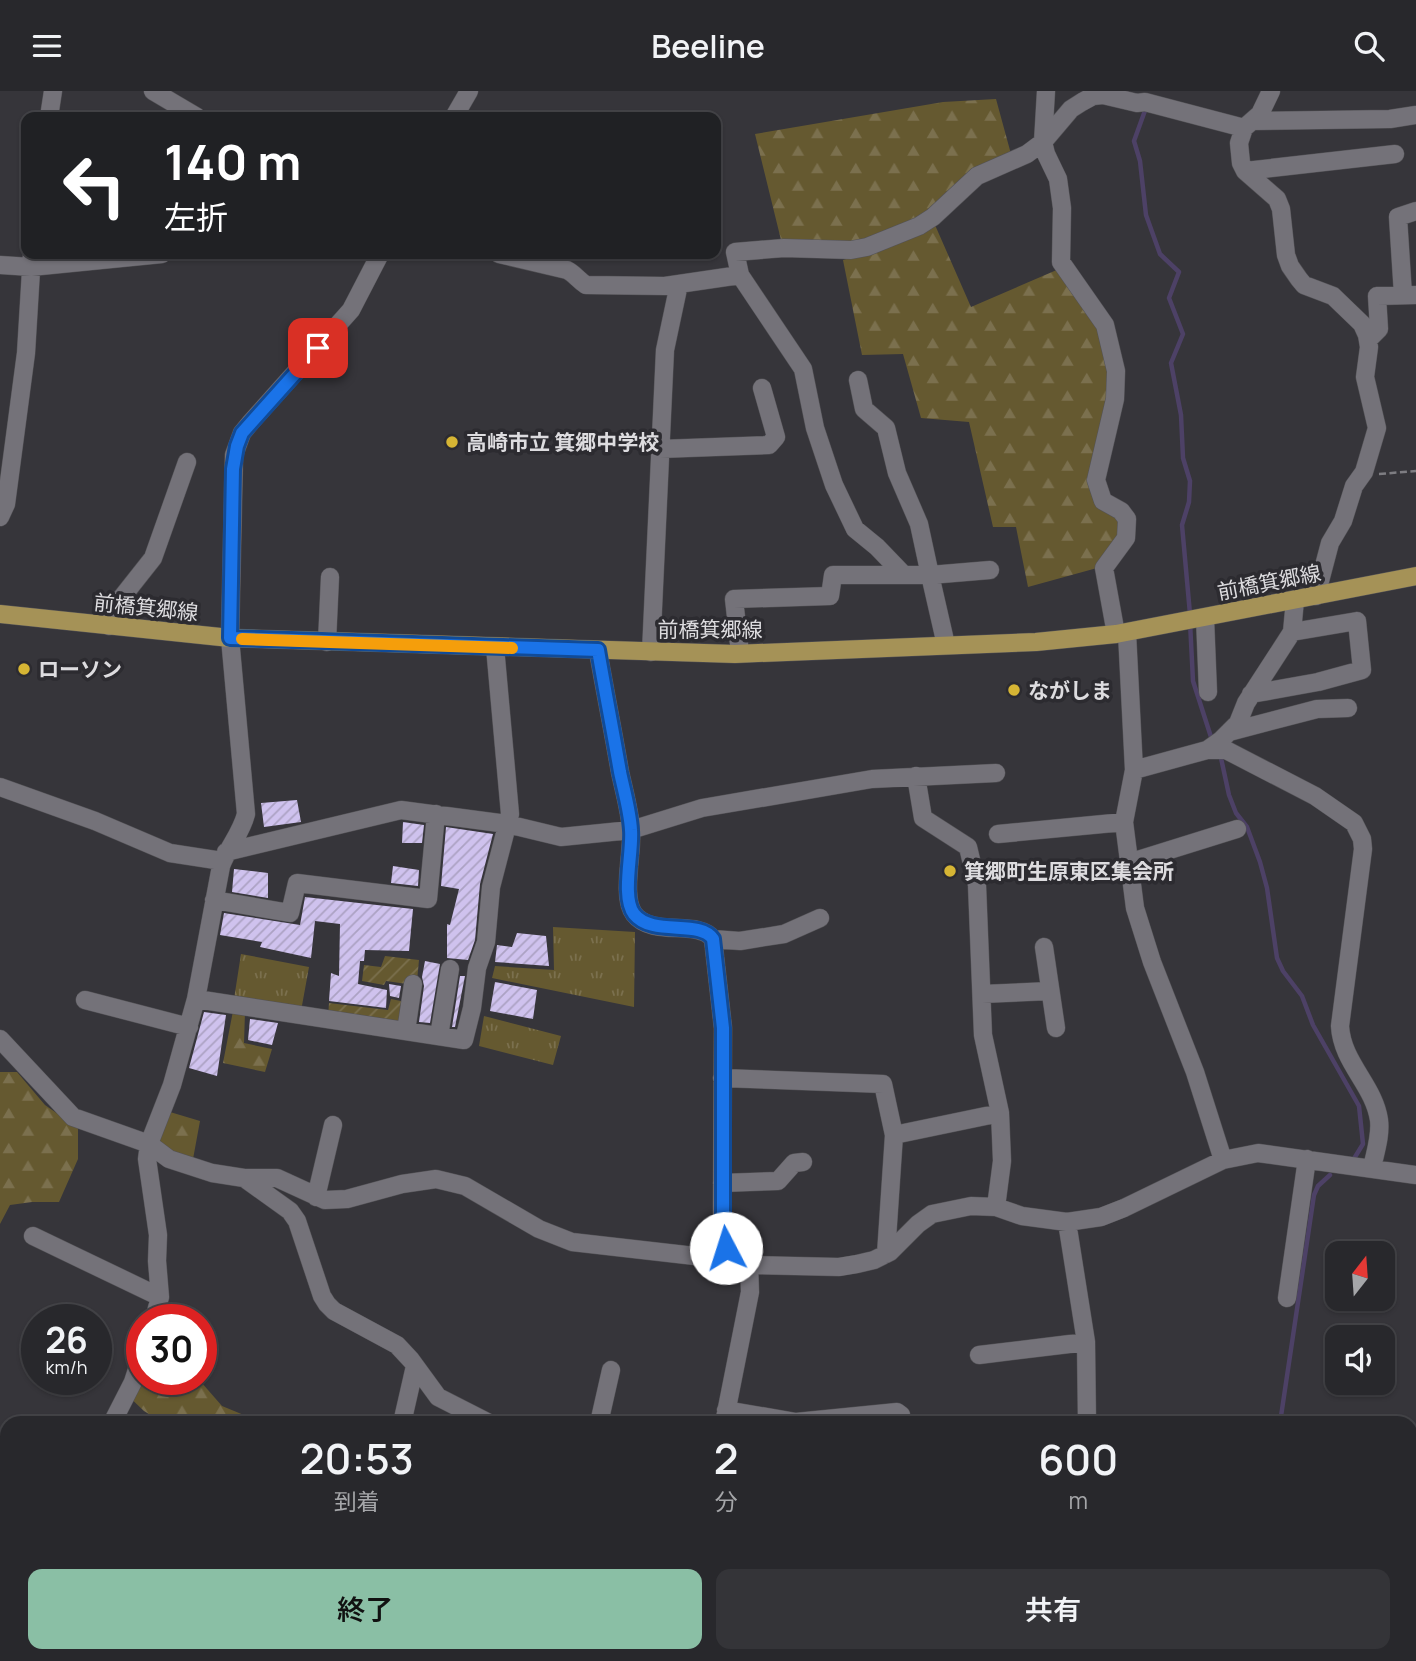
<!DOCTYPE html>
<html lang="ja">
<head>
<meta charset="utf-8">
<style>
	:root { --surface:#28282c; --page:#343438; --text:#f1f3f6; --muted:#a5a6a9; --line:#444448; --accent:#8abfa5 }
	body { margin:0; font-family:Manrope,"Noto Sans JP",sans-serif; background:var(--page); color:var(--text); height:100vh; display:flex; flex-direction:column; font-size:26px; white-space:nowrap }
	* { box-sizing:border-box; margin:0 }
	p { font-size:23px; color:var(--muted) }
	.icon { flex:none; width:38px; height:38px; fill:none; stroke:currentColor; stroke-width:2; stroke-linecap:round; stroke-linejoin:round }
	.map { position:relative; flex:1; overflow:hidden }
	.sheet { position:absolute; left:0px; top:1325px; width:1418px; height:247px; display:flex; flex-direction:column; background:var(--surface); border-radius:21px 21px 0 0; box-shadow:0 2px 5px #0004,0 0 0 2px var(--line) }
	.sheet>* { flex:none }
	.hud { position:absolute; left:21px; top:21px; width:700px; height:147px; border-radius:14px; box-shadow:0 2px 5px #0004,0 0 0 2px var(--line); background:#202124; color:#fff; overflow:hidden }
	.needle { width:46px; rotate:17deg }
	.fabs { position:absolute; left:1325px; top:1150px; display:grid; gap:14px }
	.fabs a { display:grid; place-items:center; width:70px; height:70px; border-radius:14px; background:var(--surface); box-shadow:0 2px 5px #0004,0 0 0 2px var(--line); font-size:35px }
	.speed { position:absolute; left:21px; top:1213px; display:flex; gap:14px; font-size:35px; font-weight:700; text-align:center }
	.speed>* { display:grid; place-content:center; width:91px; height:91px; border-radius:50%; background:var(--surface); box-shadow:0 2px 5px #0004,0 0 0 2px var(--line); line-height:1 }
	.speed small { font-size:18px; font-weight:400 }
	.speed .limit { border:10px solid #d22; background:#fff; color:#111 }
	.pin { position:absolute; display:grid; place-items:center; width:60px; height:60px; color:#fff; margin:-30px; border-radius:14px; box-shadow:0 4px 10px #0006 }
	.me { position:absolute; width:77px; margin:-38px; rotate:355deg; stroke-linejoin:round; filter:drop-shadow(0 0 5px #0008) }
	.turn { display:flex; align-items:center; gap:24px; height:147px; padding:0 28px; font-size:32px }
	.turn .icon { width:91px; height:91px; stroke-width:2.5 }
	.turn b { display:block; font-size:49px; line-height:60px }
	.eta { display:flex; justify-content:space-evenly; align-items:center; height:119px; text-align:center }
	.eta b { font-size:42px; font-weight:600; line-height:49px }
	.cta { display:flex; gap:14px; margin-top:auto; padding:14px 28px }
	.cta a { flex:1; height:80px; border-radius:14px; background:var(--accent); color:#111; font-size:28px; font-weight:600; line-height:80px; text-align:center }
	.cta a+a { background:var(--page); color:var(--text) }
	header { display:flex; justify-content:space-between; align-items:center; height:91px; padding:0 28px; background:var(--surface); font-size:32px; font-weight:600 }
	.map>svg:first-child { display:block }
	.grass { fill:url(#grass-tufts) }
	.forest { fill:url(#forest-firs) }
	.garden { fill:url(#garden-furrows) }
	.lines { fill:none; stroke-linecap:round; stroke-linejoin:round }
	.stream { stroke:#4d4166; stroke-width:4.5 }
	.building { fill:url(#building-hatch) }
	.minor-casing { stroke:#535256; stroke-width:19 }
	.major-casing { stroke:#535256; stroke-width:19 }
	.path { stroke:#7e7d82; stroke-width:2.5; stroke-dasharray:7 3.5; stroke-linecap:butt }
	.minor { stroke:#747279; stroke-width:18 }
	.major { stroke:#a59257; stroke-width:18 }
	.route-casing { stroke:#114b97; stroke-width:18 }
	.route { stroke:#1a73e8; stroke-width:12 }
	.slow { stroke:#f59e0b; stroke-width:12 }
	.poi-dot { fill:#d6b534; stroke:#2c2b30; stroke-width:2.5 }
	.labels { text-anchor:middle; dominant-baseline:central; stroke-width:7; stroke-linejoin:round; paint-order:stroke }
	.poi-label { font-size:21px; font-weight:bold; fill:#dddcdf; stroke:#2c2b30; text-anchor:start }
	.street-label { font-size:21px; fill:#dddcdf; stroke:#2c2b30 }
</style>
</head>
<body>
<header><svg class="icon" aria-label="menu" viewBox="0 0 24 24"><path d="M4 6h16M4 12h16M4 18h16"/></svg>Beeline<svg class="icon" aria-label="search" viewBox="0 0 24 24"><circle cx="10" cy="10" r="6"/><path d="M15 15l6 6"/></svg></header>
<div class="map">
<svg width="1416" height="1570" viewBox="0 0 1416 1570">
	<defs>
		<pattern id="grass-tufts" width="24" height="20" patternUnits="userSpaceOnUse" patternTransform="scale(1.75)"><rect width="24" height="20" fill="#655930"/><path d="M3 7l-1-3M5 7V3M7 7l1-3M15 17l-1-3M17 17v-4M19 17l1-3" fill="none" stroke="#7b704e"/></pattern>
		<pattern id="forest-firs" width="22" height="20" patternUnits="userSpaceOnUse" patternTransform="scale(1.75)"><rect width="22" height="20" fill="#655930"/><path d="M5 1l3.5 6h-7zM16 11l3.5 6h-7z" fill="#7b704e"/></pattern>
		<pattern id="garden-furrows" width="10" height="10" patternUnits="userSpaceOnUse" patternTransform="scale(1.75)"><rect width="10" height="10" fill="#655930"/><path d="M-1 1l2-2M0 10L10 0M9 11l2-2" fill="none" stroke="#7b704e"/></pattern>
		<pattern id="building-hatch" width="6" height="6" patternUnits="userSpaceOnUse" patternTransform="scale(1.75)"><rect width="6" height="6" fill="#cfc2ee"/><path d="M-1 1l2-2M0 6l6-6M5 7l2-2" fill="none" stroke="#aca2c3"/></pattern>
	</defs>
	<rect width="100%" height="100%" fill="#36353a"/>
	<path class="grass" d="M553 836 635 841 634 916 492 887 495 875 554 879Z
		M241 863 309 876 301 920 234 908Z
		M484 925 561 945 553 974 479 955Z"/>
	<path class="forest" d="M996 8 1011 63 918 129 857 152 782 153 755 43 943 11Z
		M935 134 971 216 1059 178C1071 195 1091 216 1099 235 1119 277 1105 337 1091 378L1123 436 1097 477 1028 496 1016 436H993L969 331 921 327 903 263 862 264 843 169 893 154Z
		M233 920 245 921 244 952 272 958 265 981 223 972Z
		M0 981H17L45 1014 78 1037V1068L59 1111H32L10 1114 0 1133Z
		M170 1021 200 1030 193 1068 173 1065 157 1051Z
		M142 1288 201 1291 222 1315 263 1332H163L144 1320 123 1300Z"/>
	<path class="garden" d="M385 865 419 869 417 890 407 893 386 890 384 894 362 890 364 874 381 876Z
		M391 908 406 911 404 937 328 926 329 912 388 919Z"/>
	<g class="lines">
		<path class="stream" d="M1147 14 1134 50 1140 70 1146 124 1160 163 1179 181 1169 207 1183 243 1171 272 1181 324 1183 367 1190 390 1189 411 1182 434 1190 523
			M1190 531 1193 590 1211 646
			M1221 667 1229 704 1236 722 1247 736 1260 771 1267 797 1277 867 1283 880 1302 905 1313 934 1359 1015 1363 1053 1355 1066
			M1280 1332 1314 1104 1318 1095 1330 1084
			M1246 1570 1247 1565"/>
	</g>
	<path class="building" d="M297 709 301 731 264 736 261 712Z
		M403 731 424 734 422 752H402Z
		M446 736 493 743 480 793 475 849 468 869 447 867V833L450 834 459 798 441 795Z
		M393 775 419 779 418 795 391 792Z
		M234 778 268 782V807L232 801Z
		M305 806 413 818 409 860 365 859 364 870H360L358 893 387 899 386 917 329 910 331 882 339 885 340 833 315 830 311 867 260 856 262 851 220 844 224 822 300 834Z
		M517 842 546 845 549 875 495 871 497 854 512 856Z
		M425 870 440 873 430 932 419 931 424 895 422 886Z
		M460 885H465L455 936H452Z
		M495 891 537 899 533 928 490 920Z
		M389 893 401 895 399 907 390 905Z
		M204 921 226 924 217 985 189 977Z
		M250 928 278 932 272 954 248 949Z"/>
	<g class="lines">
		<g class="minor-casing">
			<path id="minor" d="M153 0 197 26
				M1046 0 1043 51 1046 63 1058 88 1062 117 1061 171 1105 234 1116 280 1115 308 1096 389 1103 410 1121 420 1127 428 1126 447 1104 477 1116 543
				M1271 0 1260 23 1244 37 1239 52 1241 72 1245 80 1277 108 1281 118 1286 164 1290 175 1299 188 1304 194 1333 205 1362 233 1367 244 1369 256 1365 286 1377 337 1364 381 1354 395 1343 430 1330 452 1316 505
				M49 26 53 0
				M454 26 469 0
				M1252 30 1390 28 1416 24
				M1245 80 1395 63
				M499 163 567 179C575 183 578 189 586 194L665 195 740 184
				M0 174 31 176 162 163
				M1403 204 1398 126 1416 120
				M1368 249 1379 238 1377 205 1416 204
				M858 289 864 318 886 337 897 382 919 433 930 484 990 479
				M660 358 769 354 776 346 762 297
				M0 426 6 413 26 262 32 163
				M904 484 877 456 855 438 834 394 815 337 803 278 740 184 735 161 784 157 851 159 867 156 919 135 933 126 977 85 1027 63 1043 51 1071 18 1082 11 1093 5 1103 4 1137 12 1145 11 1244 37
				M1205 527 1208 601
				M109 535 119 510 153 467 187 371
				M1127 542 1134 679 1124 731 1135 817 1152 871 1195 981 1223 1069
				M327 551 330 486
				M598 560C605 600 613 640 620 681 624 700 630 720 631 739 633 761 621 806 634 823 652 847 699 828 713 848L723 937 722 1138 730 1169
				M651 561 665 259 679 193
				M740 562 734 508 830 505 833 484H930L946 554
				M1251 603 1318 591 1362 579 1357 530 1292 541
				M1229 641 1317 618 1348 617
				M1207 659H1226L1315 705 1354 732 1362 748 1363 758 1340 935C1342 972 1374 994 1379 1029 1381 1045 1375 1062 1372 1077
				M1134 679 1207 659 1221 649 1238 632 1246 612 1292 541 1295 509
				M916 685 923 727 968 756 977 794 983 944 1000 1022 1002 1070 996 1116
				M0 696 95 730 170 762 222 770
				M998 743 1124 731
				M226 761 401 719 507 733 561 746 631 739 702 717 872 688 996 682
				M1128 772 1237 738
				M214 809 290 822 297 792 428 808 436 723
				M713 848 740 850 784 843 820 827
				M1044 856 1056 937
				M982 903 1050 900
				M196 908 464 949 472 917 477 877 486 851 491 796 510 723 495 556
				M85 909 189 936
				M406 940 413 893
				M439 945 450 878
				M0 948 73 1026 149 1053 169 1068 212 1082 244 1087H277L325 1109 347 1108 402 1093 436 1088 465 1095 539 1138 572 1151 730 1169 749 1174 839 1176 857 1173 874 1169 890 1161 918 1133 932 1123 971 1115 996 1116 1022 1125 1067 1131 1101 1126 1124 1117 1223 1069 1258 1062 1416 1084
				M722 987 883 993 894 1044
				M244 1087 290 1120 297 1130 322 1205 327 1213 334 1220 397 1254 411 1269 438 1306 489 1332
				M722 1092 778 1090 794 1072 803 1071
				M316 1106 333 1034
				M1067 1131 1086 1251 1087 1332
				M33 1145 160 1206
				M886 1163 894 1044 1000 1022
				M1287 1207 1307 1068
				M154 1228 160 1206 157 1170 158 1144 147 1068 149 1053 172 994 196 908 221 775C228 756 241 743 246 723L230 547 234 364 242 342 251 331 351 219 380 163
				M979 1264 1086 1251
				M726 1319 796 1331 897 1321 901 1324V1332
				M112 1332 133 1291 142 1263
				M402 1332 415 1275
				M599 1332 611 1279
				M724 1332 750 1201 749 1174
				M0 1437 7 1438
				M1410 1539 1416 1538
				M260 1564 271 1570
				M474 1564 480 1570
				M602 1567 652 1566 667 1570
				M156 1570 159 1564
				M421 1570 427 1564
				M844 1570 846 1564
				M970 1570 971 1564
				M1086 1570 1087 1564"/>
		</g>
		<g class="major-casing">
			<path id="major" d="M0 523 230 547 735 563 1036 551 1116 543 1416 485"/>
		</g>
		<path class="path" d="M1379 383 1416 380"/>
		<use href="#minor" class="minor"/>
		<use href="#major" class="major"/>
	</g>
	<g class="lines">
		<g class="route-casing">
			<path id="route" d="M318 257 242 342 237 355 233 378 230 547 598 559C605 600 613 640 620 681 624 700 630 720 631 739 633 761 621 806 634 823 652 846 700 828 713 848L723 937V1138L726 1157"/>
		</g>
		<use href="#route" class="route"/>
		<path class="slow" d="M242 548 512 557"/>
	</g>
	<g class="poi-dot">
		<circle cx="452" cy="351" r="7"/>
		<circle cx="24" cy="578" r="7"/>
		<circle cx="1014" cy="599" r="7"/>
		<circle cx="950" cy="780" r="7"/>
	</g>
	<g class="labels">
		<g class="poi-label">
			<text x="466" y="351">高崎市立 箕郷中学校</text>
			<text x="38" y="578">ローソン</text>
			<text x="1028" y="599">ながしま</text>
			<text x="964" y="780">箕郷町生原東区集会所</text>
		</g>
		<g class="street-label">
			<text transform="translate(1269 491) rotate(-11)">前橋箕郷線</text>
			<text transform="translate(146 516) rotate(6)">前橋箕郷線</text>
			<text x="710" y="538">前橋箕郷線</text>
		</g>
	</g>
</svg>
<div class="fabs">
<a><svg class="needle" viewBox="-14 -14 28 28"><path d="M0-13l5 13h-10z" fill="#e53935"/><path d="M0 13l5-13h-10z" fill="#a5a6a9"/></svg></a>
<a><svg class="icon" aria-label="sound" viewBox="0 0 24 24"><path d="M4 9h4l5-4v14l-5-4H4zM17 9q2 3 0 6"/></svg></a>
</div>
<div class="speed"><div>26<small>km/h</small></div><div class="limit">30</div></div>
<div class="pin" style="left:318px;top:257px;background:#d93025"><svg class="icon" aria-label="arrive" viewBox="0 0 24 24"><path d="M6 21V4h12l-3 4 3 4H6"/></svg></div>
<svg class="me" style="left:726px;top:1157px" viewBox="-20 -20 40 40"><circle r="19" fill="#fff"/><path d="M0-13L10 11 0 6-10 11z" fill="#1a73e8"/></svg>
<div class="hud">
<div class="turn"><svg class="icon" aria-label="left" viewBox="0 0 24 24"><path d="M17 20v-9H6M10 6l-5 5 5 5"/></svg><div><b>140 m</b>左折</div></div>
</div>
<section class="sheet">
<div class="eta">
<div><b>20:53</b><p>到着</p></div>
<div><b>2</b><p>分</p></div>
<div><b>600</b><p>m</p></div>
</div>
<div class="cta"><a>終了</a><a>共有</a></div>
</section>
</div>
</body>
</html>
